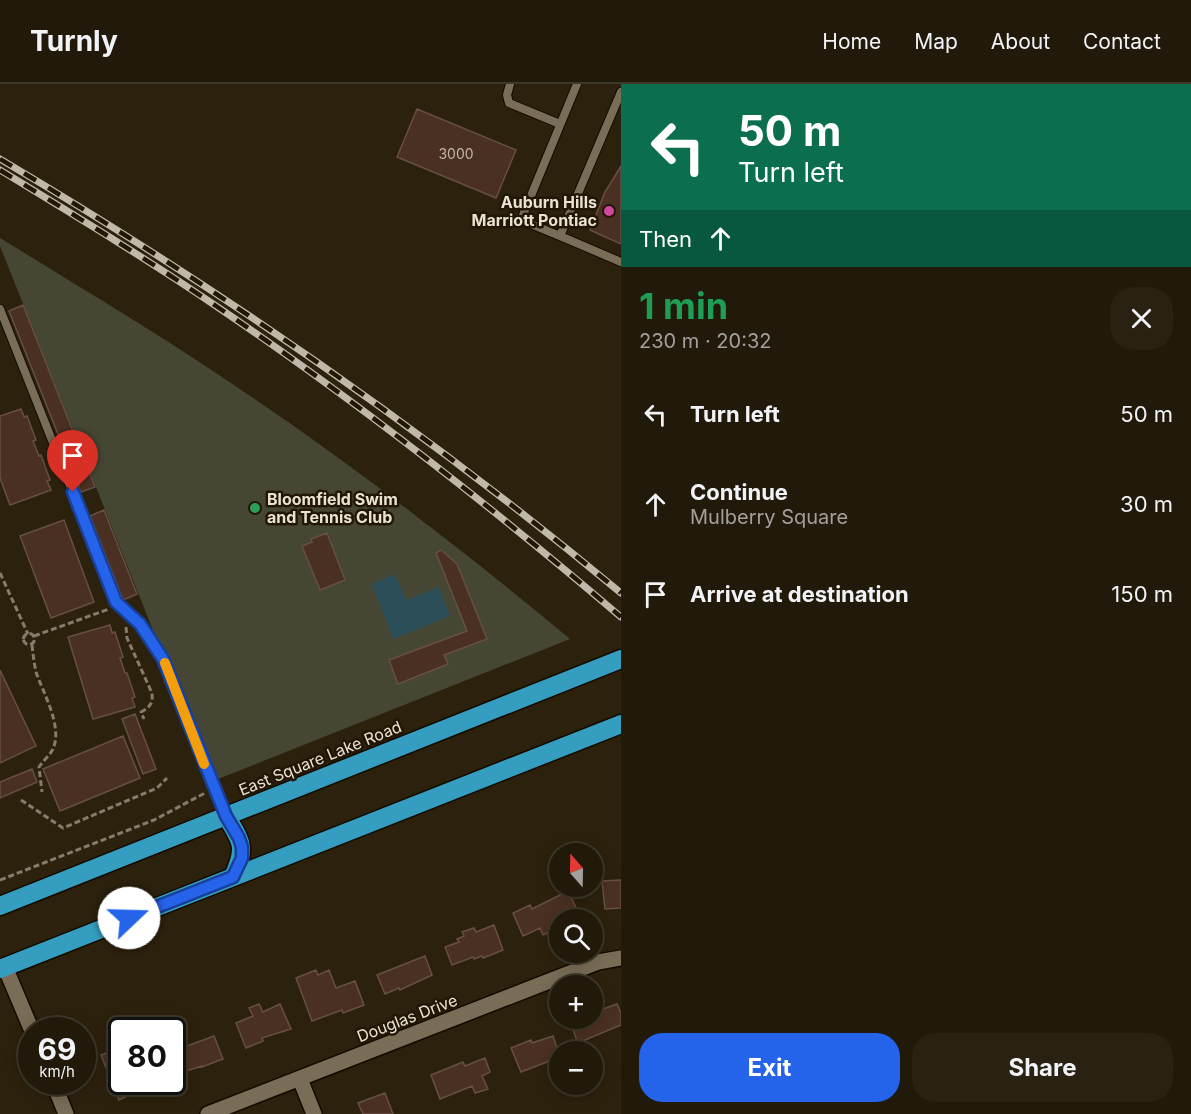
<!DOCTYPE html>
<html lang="en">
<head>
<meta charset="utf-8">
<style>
	:root { --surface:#21190a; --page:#292213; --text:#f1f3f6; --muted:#a2a09c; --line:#3e382b; --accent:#2563eb }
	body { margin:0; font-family:Inter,sans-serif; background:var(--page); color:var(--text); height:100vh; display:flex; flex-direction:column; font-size:22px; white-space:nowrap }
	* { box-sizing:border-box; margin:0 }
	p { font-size:20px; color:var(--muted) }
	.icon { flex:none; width:33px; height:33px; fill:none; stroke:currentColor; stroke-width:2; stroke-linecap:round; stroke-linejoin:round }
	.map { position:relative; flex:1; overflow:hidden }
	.drawer { display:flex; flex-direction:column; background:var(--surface); width:570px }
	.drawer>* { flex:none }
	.guide { background:#0b6e4f; color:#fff; overflow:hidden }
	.needle { width:39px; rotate:340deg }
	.tools { position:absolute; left:549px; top:759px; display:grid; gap:12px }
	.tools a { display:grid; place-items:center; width:54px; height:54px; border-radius:50%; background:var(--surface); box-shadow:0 3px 15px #0003,0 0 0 2px var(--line); font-size:30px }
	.speed { position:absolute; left:18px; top:933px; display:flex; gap:12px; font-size:30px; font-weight:700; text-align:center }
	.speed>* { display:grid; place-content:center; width:78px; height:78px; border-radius:50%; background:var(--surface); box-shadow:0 3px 15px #0003,0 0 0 2px var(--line); line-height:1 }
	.speed small { font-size:15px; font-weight:400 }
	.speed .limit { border:3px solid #111; border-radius:9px; background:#fff; color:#111 }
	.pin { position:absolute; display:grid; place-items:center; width:51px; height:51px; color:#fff; margin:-62px -26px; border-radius:50% 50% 50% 0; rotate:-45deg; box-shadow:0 0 6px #0007 }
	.pin .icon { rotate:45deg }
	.me { position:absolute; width:66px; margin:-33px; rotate:69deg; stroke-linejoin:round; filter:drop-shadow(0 0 4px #0008) }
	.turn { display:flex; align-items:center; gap:21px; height:126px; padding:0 18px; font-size:27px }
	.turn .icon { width:78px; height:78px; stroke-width:2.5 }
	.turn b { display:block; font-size:42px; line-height:51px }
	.then { display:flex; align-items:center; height:57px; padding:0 18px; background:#0003; gap:12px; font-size:22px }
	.round { display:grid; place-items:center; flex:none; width:63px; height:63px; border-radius:24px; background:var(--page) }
	.head { display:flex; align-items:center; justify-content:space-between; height:102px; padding:0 18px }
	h1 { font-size:36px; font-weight:700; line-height:45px; color:#1e9e55 }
	.cta { display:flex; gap:12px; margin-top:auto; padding:12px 18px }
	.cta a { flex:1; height:69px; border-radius:24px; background:var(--accent); color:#fff; font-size:24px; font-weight:700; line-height:69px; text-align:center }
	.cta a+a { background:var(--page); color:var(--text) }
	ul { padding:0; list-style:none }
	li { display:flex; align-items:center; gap:18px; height:90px; padding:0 18px }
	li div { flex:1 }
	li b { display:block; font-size:22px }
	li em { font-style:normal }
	header { display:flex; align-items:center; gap:36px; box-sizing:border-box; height:84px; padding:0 30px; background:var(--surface); border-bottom:2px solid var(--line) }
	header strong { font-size:28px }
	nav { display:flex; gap:33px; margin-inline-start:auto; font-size:21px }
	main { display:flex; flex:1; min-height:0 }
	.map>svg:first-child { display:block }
	.green { fill:#454734 }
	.water { fill:#2b4e59 }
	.building { fill:#4a3022; stroke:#664f43; stroke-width:1.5 }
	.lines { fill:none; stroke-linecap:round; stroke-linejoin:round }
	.lane-casing { stroke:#140a00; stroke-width:10 }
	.street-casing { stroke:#140a00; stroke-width:18 }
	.highway-casing { stroke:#140a00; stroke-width:21 }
	.path { stroke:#857c6b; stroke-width:3; stroke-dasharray:6 3; stroke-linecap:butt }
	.lane { stroke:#7a6d57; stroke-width:8 }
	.street { stroke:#7a6d57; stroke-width:15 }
	.highway { stroke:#359ec0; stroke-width:18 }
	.rail-casing { stroke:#c0b9aa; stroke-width:7 }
	.rail { stroke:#221704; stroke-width:4.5; stroke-dasharray:14; stroke-linecap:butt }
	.route-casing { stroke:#184099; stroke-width:15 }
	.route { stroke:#2563eb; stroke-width:10 }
	.slow { stroke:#f59e0b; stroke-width:10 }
	.hotel-dot { fill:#d1479c; stroke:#221704; stroke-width:2 }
	.leisure-dot { fill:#2e9e5b; stroke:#221704; stroke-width:2 }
	.labels { text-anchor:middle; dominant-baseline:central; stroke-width:5; stroke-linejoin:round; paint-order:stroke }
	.number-label { font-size:14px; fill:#c1b6a8 }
	.poi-label { font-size:16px; font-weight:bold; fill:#e9e2d5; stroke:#221704; text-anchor:end }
	.street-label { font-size:16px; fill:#e9e2d5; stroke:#221704 }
</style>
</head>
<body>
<header>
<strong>Turnly</strong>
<nav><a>Home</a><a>Map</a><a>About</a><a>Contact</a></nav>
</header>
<main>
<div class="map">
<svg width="621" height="1030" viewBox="0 0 621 1030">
	<rect width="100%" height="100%" fill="#2c210d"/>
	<path class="green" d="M0 154C73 199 147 243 219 291 341 372 457 461 570 555L213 697 0 162Z"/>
	<path class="water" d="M395 490 406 516 439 503 450 532 393 555 372 500Z"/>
	<path class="building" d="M417 25 516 66 496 114 397 73Z
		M621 82V160L590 146 605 108Z
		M23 221 95 403 81 408 9 227Z
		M21 325 24 333 27 332 36 356 33 357 39 372 41 371 50 396 47 397 51 406 10 421 0 394V332Z
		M104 426 137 510 123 516 90 432Z
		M64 436 94 518 51 534 20 452Z
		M327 449 345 496 320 506 302 462 312 458 311 455Z
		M441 466 457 480 487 555 444 571 448 580 398 600 389 576 467 547 436 469Z
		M110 541 112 549 115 548 123 573 120 574 125 589H127L135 613 132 614 135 623 93 635 68 553Z
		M0 586 36 662 0 679Z
		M135 630 156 685 143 690 122 635Z
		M123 652 140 694 60 727 43 685Z
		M32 685 37 698 0 714V698Z
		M621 796V824L605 825 602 797Z
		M568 807 579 830 568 836H560V839L557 841 558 844 543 851 540 844 523 852 513 829 530 821 532 825Z
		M494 841 503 866 483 874 482 872 474 875 473 873 452 881 445 863 459 858 457 855 464 852 462 848 474 844 476 848Z
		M425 872 432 891 400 906 399 904 385 910 377 891Z
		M316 886 318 891 329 886 336 904 355 897 364 921 343 929 342 926 312 937 296 894Z
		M259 920 263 928 280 920 291 945 262 954 263 957 246 964 236 939 253 932 249 924Z
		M617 920 621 929V941L578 959 570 938 580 934H592V929Z
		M172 952 179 965 214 952 223 975 202 983V982L186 987 185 985 172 989Z
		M553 952 560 973 521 988 511 964 531 956 532 959Z
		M118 965 122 975V998H149L151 1001 119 1016 101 971Z
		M485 974 490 988 482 992 488 1005 475 1009 472 1002 440 1015 431 991 463 978 465 982Z
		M385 1009 393 1030H363L358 1019Z"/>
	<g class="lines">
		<g class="lane-casing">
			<path id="lane" d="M510 0 507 11 509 19 560 40
				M621 8 560 152 621 178
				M560 152 521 136 577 0
				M0 225 116 518 140 540 163 575 226 732"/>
		</g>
		<g class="street-casing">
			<path id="street" d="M5 883 32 947
				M300 995 314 1030
				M53 998 66 1030
				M208 1030 598 878 621 874"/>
		</g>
		<g class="highway-casing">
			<path id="highway" d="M226 732C243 759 246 764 233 793
				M0 822 621 575
				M0 885 621 640"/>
		</g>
		<path class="path" d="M0 489 28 550
			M126 543 127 554 152 609C153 620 150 623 141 628L144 635
			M23.5 555a5.5 5.5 0 1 1 11 0a5.5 5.5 0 1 1-11 0Z
			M34 552 109 525
			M32 561C33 570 34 579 36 588 43 609 63 642 53 665 50 671 43 677 39 683L42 708
			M21 716 63 744 157 704 167 694
			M0 796 154 736 205 709"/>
		<use href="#lane" class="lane"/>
		<use href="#street" class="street"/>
		<use href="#highway" class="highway"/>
		<g class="rail-casing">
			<path id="rail" d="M0 75C217 203 427 348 621 509
				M0 86C74 131 147 175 219 224 359 319 492 423 621 533"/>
		</g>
		<use href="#rail" class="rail"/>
	</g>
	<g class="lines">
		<g class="route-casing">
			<path id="route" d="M73 408 116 518 140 540 163 575 226 732 239 754 242 763V774L233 793 129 834"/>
		</g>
		<use href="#route" class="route"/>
		<path class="slow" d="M165 579 204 680"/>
	</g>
	<circle class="hotel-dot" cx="609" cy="127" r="6"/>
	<circle class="leisure-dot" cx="255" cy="424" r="6"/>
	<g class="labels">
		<g class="number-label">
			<text x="456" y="69">3000</text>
		</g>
		<g class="poi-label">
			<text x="597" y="118">Auburn Hills<tspan x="597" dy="18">Marriott Pontiac</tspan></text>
			<text x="267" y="415" text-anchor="start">Bloomfield Swim<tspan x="267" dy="18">and Tennis Club</tspan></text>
		</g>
		<g class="street-label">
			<text transform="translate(320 674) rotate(-22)">East Square Lake Road</text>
			<text transform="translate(407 934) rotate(-21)">Douglas Drive</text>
		</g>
	</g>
</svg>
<div class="tools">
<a><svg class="needle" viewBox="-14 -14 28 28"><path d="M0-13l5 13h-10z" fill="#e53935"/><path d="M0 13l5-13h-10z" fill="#a2a09c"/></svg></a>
<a><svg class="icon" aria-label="search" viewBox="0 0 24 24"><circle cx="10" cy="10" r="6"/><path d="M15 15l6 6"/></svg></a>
<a>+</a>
<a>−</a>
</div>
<div class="speed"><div>69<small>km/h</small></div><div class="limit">80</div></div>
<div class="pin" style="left:73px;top:408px;background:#d93025"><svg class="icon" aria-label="arrive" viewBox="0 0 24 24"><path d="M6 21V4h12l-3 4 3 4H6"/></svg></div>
<svg class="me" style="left:129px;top:834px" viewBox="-20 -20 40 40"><circle r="19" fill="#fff"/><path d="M0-13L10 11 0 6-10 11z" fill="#2563eb"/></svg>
</div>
<section class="drawer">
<div class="guide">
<div class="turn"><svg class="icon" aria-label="left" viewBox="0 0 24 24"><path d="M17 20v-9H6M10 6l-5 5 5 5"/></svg><div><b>50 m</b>Turn left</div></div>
<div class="then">Then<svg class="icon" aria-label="ahead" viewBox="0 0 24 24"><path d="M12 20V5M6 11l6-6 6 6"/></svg></div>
</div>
<div class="head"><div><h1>1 min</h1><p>230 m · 20:32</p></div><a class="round"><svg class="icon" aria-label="close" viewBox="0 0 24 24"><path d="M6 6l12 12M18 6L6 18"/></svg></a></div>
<ul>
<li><svg class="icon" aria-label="left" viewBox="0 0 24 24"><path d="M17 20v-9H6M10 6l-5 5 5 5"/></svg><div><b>Turn left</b></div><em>50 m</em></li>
<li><svg class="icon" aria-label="ahead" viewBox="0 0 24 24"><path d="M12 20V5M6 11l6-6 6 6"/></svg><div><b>Continue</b><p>Mulberry Square</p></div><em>30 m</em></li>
<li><svg class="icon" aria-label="arrive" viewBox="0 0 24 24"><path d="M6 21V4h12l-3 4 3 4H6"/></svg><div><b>Arrive at destination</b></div><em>150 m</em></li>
</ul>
<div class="cta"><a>Exit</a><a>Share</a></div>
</section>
</main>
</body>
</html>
